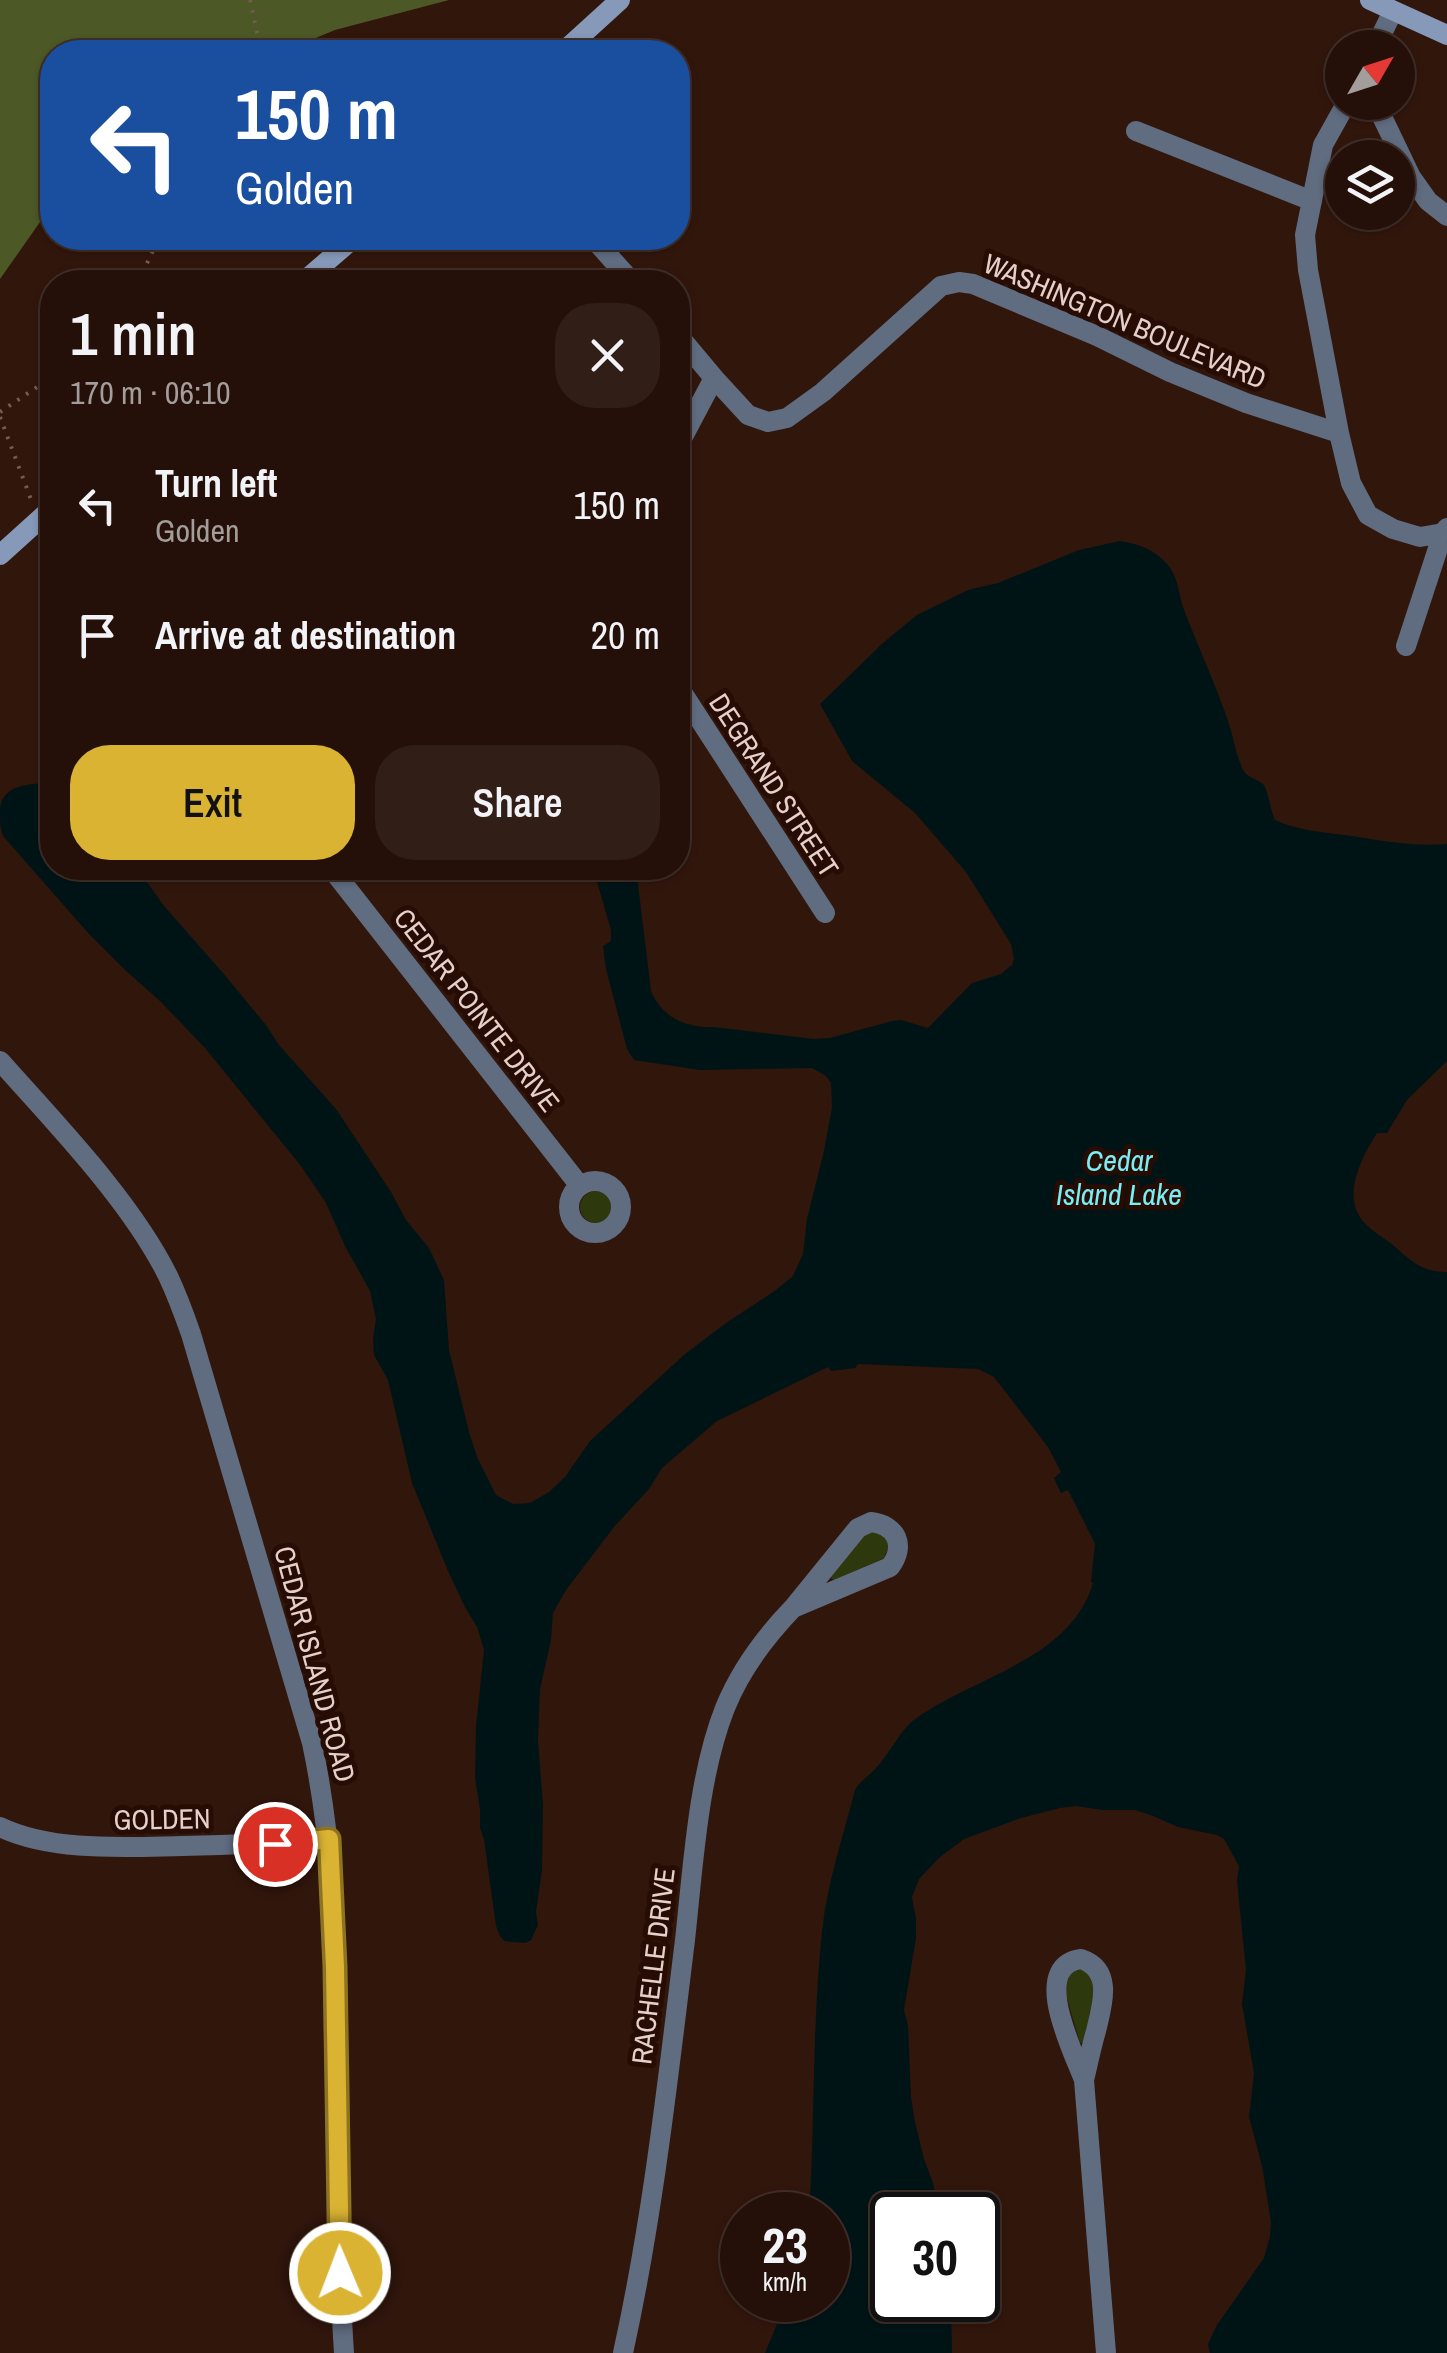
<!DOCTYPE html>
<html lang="en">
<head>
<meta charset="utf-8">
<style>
	:root { --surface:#251009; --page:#311e17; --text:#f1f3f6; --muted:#a39d9c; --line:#42302a; --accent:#dab333 }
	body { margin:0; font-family:"Archivo Narrow",sans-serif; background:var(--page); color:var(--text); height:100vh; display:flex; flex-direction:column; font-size:38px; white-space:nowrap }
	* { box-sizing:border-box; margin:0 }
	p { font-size:32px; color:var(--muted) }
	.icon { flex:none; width:55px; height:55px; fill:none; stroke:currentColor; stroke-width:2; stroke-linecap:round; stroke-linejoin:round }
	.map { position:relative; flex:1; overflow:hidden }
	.side { position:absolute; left:40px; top:270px; width:650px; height:610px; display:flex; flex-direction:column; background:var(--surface); border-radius:40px; box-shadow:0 2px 8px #0004,0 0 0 2px var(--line) }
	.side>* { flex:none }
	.hud { position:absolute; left:40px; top:40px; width:650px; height:210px; border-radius:40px; box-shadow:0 2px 8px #0004,0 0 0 2px var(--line); background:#1a4fa0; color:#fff; overflow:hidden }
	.needle { width:65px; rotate:51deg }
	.fabs { position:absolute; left:1325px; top:30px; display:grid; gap:20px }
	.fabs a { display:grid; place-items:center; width:90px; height:90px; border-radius:50%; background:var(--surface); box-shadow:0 2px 8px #0004,0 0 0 2px var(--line); font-size:50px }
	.speed { position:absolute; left:720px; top:2192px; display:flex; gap:20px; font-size:50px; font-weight:700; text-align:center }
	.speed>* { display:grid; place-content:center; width:130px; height:130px; border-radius:50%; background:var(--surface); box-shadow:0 2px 8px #0004,0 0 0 2px var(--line); line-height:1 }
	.speed small { font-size:25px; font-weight:400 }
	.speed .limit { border:5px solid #111; border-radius:15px; background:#fff; color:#111 }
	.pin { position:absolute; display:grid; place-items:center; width:85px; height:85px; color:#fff; margin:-42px; border:5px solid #fff; border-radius:50%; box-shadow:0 2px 10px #0007 }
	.me { position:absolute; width:110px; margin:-55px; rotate:359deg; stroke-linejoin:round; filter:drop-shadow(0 0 8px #0008) }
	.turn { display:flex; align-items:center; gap:35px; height:210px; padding:0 30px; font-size:45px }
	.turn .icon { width:130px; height:130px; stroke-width:2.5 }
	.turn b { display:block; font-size:70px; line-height:85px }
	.round { display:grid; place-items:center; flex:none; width:105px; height:105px; border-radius:40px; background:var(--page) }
	.headline { display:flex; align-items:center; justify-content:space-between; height:170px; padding:0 30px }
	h1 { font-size:60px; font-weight:600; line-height:75px }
	.action { display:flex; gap:20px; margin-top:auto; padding:20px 30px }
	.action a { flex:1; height:115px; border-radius:40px; background:var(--accent); color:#111; font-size:40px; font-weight:600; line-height:115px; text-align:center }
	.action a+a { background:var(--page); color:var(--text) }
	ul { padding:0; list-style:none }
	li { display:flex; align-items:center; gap:30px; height:130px; padding:0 30px }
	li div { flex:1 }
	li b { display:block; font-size:38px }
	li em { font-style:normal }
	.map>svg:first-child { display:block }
	.green { fill:#2d380c }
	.forest { fill:#4c5926 }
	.water { fill:#001416 }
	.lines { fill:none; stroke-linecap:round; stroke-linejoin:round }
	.path { stroke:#745b53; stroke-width:4; stroke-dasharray:2.5 8; stroke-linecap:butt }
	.street { stroke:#606c80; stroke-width:20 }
	.secondary { stroke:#8699b8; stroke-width:20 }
	.route-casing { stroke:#8e7421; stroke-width:25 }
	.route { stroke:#dab333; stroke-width:18 }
	.labels { text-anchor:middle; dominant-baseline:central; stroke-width:10; stroke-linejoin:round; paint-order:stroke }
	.street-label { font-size:28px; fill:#e5d1cb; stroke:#270c04 }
	.water-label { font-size:30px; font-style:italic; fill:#79eef4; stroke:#270c04 }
</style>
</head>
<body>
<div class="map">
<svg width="1447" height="2353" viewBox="0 0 1447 2353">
	<rect width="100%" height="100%" fill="#31160c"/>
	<path class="green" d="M580 1207a16 16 0 1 1 32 0a16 16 0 1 1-32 0Z
		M876 1531 886 1538 889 1546 884 1558 834 1580 832 1579 830 1576 864 1535Z
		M1081 1969 1090 1974 1095 1995 1083 2042 1080 2043 1064 1988 1071 1972Z"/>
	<path class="forest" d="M0 0H449L335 30 282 52H52V205L0 279Z"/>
	<path class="water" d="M1120 541C1139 544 1154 549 1167 564 1178 576 1178 592 1183 607 1197 645 1215 682 1228 721 1233 735 1235 751 1241 765 1245 778 1254 777 1263 784 1268 789 1270 810 1275 820 1297 830 1320 832 1344 835 1379 840 1412 847 1447 844V1061L1407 1100 1387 1133H1377C1362 1157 1342 1194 1362 1220 1371 1231 1383 1237 1393 1245 1411 1261 1422 1272 1447 1272V2353H1210L1208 2344 1217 2325 1264 2258 1270 2236 1271 2222 1262 2166 1249 2117 1254 2073 1242 2004 1246 1970 1237 1881 1239 1866 1224 1839 1217 1835 1178 1827 1153 1816 1135 1810H1102L1076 1806 1060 1808 1021 1818 964 1839 940 1857 919 1879 912 1897 916 1919V1938L904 2010 908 2026 911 2097 915 2122 924 2159 933 2183 940 2215H892V2300H948L951 2310 952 2353H765L787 2300H828V2215H809C815 2121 812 2026 822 1932 827 1883 843 1837 855 1790 860 1781 869 1776 876 1768 889 1755 900 1730 914 1720 971 1677 1070 1661 1093 1583L1091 1582 1095 1544 1068 1490 1061 1493 1054 1478 1061 1472 1048 1447 994 1377 978 1369 858 1364 855 1368 831 1371 828 1367 717 1421 662 1468 649 1489 614 1527 566 1590 553 1613 551 1640 540 1689 538 1740 543 1805 542 1870 536 1912 538 1925 531 1940 525 1943 504 1941 500 1936 496 1926 484 1839 480 1828V1810L475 1778 476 1727 484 1650 477 1627 465 1607 448 1571 412 1483 388 1380 374 1355 373 1337 376 1319 370 1291 345 1246 326 1203 301 1166 205 1048 160 1001 124 969 89 934 3 836C0 827 0 821 0 811 1 783 31 784 52 783V868H137L164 906 223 973 266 1025 279 1045 336 1109 391 1192 406 1220 429 1248 444 1280 449 1350 469 1432 477 1457 496 1495 513 1504 530 1503 549 1492 565 1477 590 1441 685 1354 726 1323 776 1290 793 1276 803 1254 807 1219 824 1151 832 1107 831 1083 826 1076 812 1068 700 1070 634 1060 627 1049 606 969 603 946 611 941V930L593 868H636L651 991C662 1017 685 1028 713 1027L814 1039 830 1038 892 1021 901 1020 928 1028 972 983 1001 974 1012 965 1014 959 1011 944 966 872 915 813 852 761 820 704 883 643 917 615 968 590 998 583 1079 550Z"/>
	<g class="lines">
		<path class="path" d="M250 0 260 46 275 52
			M138 282 159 238
			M0 412 52 377
			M0 417 32 502"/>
		<path class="street" d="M1375 48 1393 11
			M1347 102 1323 145 1305 235 1308 270 1339 433 1351 483 1368 515 1393 529 1420 537 1443 533 1447 528
			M1375 102 1411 177 1428 201 1447 216
			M1136 131 1312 201
			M593 238 632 282
			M678 335 714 378 678 446
			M714 378 748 415 768 422 787 418 823 392 941 286 959 282 973 284 1097 336 1170 372 1246 403 1339 433
			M39 521 52 536
			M1406 646 1443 533
			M678 686 825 913
			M331 868 580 1186
			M0 1061C56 1124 131 1201 168 1276 177 1295 184 1314 191 1334L312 1743C333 1842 335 1931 336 2032 338 2139 337 2246 344 2353
			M569 1207a26 26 0 1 1 52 0a26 26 0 1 1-52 0Z
			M871 1522C897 1525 906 1546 890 1567L793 1608 858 1528Z
			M0 1827C52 1852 125 1847 182 1846 231 1845 280 1843 329 1839
			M1081 1959C1114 1970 1102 2006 1096 2031 1091 2048 1088 2064 1084 2080 1074 2053 1029 1966 1081 1959Z
			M1084 2080 1106 2353
			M623 2353C653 2217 668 2078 685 1940 693 1867 698 1776 725 1708 740 1671 765 1637 793 1608"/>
		<path class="secondary" d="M1370 0 1447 35
			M563 52 620 0
			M303 282 354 238
			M0 555 52 508"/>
	</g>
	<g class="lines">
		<g class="route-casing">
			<path id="route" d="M275 1844 329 1839 335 1967 340 2273"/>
		</g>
		<use href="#route" class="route"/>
	</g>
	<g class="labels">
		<g class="street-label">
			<text transform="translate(1125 321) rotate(23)">WASHINGTON BOULEVARD</text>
			<text transform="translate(774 785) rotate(57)">DEGRAND STREET</text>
			<text transform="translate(477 1010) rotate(52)">CEDAR POINTE DRIVE</text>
			<text transform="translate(315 1664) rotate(75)">CEDAR ISLAND ROAD</text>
			<text transform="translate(162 1819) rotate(-1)">GOLDEN</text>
			<text transform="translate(653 1966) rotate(-83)">RACHELLE DRIVE</text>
		</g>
		<g class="water-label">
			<text x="1119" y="1160">Cedar<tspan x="1119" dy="34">Island Lake</tspan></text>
		</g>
	</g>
</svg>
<div class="fabs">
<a><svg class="needle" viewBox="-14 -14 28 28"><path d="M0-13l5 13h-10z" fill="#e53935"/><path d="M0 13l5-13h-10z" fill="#a39d9c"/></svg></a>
<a><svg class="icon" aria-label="layers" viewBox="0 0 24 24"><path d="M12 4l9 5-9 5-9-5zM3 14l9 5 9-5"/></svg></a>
</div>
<div class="speed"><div>23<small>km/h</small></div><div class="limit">30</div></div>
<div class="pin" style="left:275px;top:1844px;background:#d93025"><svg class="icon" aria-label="arrive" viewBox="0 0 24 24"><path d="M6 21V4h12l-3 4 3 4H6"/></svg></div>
<svg class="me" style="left:340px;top:2273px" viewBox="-20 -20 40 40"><circle r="17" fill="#dab333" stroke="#fff" stroke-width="3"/><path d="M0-11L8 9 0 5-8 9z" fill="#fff"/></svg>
<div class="hud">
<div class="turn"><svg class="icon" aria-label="left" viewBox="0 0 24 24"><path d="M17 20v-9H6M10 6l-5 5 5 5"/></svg><div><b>150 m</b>Golden</div></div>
</div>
<section class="side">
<div class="headline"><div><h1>1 min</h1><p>170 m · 06:10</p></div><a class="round"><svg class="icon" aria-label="close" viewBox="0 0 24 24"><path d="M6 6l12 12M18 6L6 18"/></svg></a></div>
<ul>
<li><svg class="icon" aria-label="left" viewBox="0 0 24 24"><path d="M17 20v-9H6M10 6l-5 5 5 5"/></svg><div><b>Turn left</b><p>Golden</p></div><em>150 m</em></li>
<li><svg class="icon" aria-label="arrive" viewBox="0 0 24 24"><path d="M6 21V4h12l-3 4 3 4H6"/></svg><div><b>Arrive at destination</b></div><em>20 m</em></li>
</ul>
<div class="action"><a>Exit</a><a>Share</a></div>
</section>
</div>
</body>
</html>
